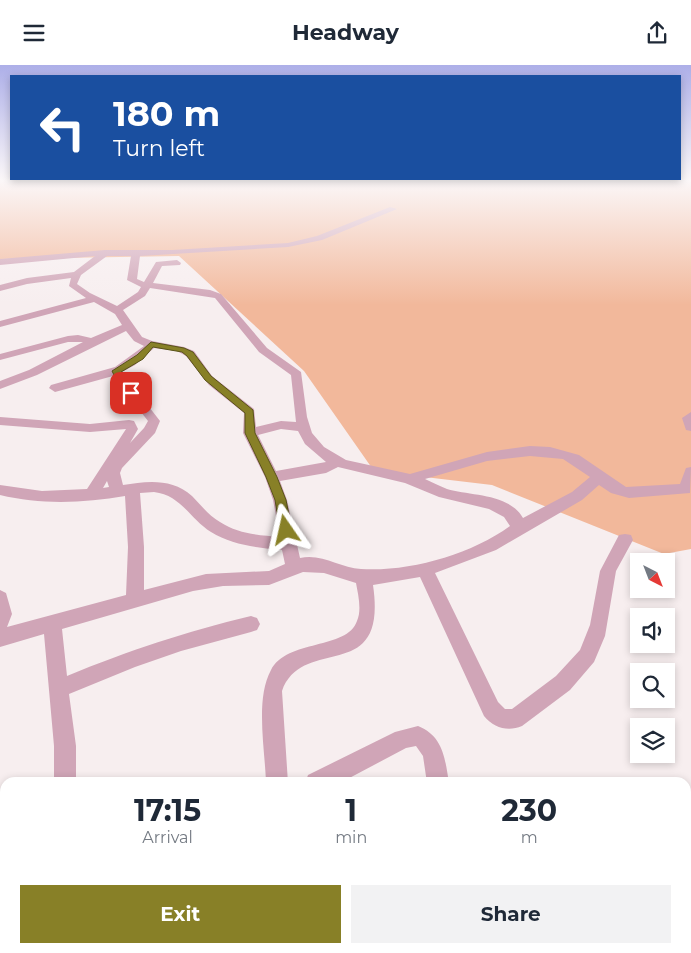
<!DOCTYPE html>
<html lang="en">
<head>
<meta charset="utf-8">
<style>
	:root { --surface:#fff; --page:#f2f2f3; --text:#1f2937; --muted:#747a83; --accent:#888027 }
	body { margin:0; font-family:Montserrat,sans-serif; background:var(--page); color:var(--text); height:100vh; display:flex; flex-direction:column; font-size:19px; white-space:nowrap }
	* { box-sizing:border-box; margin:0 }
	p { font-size:16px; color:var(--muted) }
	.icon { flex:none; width:28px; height:28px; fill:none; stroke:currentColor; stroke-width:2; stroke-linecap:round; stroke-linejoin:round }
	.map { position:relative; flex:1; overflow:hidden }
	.drawer { position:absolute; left:0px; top:712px; width:691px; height:176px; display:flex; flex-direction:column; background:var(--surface); border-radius:15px 15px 0 0; box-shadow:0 2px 8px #0003 }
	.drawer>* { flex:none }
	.banner { position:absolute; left:10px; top:10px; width:671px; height:105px; border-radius:0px; box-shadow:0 2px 8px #0003; background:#1a4fa0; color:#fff; overflow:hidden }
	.needle { width:32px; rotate:138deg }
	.controls { position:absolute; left:630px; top:488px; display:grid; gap:10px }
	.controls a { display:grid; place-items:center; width:45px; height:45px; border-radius:0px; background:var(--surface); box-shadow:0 2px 8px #0003; font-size:25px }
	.pin { position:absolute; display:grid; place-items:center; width:42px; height:42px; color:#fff; margin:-21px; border-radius:10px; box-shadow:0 2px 8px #0006 }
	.me { position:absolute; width:55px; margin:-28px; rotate:349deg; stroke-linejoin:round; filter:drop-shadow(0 0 4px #0008) }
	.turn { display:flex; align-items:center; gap:18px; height:105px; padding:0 20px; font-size:22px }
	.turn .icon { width:65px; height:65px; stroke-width:2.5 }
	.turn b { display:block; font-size:35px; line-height:42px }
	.eta { display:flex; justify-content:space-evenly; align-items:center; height:85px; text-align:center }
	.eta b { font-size:30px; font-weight:700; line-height:35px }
	.button { display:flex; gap:10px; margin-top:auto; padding:10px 20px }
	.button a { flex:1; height:58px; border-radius:0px; background:var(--accent); color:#fff; font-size:20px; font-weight:700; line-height:58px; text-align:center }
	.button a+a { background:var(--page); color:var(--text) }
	header { display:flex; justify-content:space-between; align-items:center; height:65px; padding:0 20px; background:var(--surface); font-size:22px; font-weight:700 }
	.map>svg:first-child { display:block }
	.green { fill:#f2b89b }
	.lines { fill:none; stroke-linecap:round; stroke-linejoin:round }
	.minor { fill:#d0a5b7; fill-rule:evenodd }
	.route { fill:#888027; stroke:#585319 }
</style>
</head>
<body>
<header><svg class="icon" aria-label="menu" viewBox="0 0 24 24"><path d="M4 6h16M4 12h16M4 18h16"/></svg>Headway<svg class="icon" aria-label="share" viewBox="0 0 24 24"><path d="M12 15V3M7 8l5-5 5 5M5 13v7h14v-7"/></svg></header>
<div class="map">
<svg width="691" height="888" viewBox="0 0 691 888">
	<rect width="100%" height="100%" fill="#f7eeef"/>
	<path class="green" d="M0 115H691V484L664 489 492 420 374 406 304 306 179 191 0 194Z"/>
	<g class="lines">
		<path class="minor" d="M390 142 397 144 322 175 288 182 140 191 137 214 144 217 156 197 177 195 181 198 180 200 162 201 153 218 210 225 221 229 267 283 301 307 307 352 312 368 324 382 346 395 410 409 487 387 530 381 550 382 579 390 626 422 680 419 686 403 691 402 690 428 629 433 611 428 599 420 582 435 496 485 435 508 498 637 505 644H512L556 611 580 585 590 560 600 506 619 470 625 469 631 470 633 475 616 506 605 571 594 597 570 625 522 661C508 667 494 663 484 651L420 512 373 520C388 622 303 568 282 626L288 718H266C265 684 255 634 271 605 287 574 347 585 357 556 362 545 358 529 356 518L324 508 303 507 269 520 223 521 193 526 62 564 67 611C130 585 185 567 251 551L257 553 260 559 257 565 251 567 181 586 135 602 69 629 76 681V718H54V681L44 569 0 582V525L6 528 12 549 7 562 126 530 128 482 125 431C84 438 41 440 0 430V420L42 426 87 424 126 364 90 367 0 360V352L90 359 129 355 134 356 138 364 130 378 144 363 148 356 113 311 55 327 49 323 51 320 115 302 144 281 134 276 126 266 37 310 0 324V316L29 305 83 277H68L0 295V289L68 271 78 270 91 273 122 260 115 249 94 237 0 262V256L86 233 69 221 71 213 27 219 0 226V220L27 213 74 207 95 191 0 200V194L105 185H172L288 178 317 171ZM107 191H131L127 215 141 222 138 227 117 241 90 228 77 219 81 210ZM150 223 215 233 259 287 291 310 296 357 281 356 256 362 254 344 212 311 194 286 184 282 152 276 142 272 123 245 145 231ZM154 283 177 286 186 291 209 320 244 348 243 368 265 412 273 435 280 472C259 470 238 469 220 457 209 451 201 440 192 431 172 413 147 416 123 420L120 408 122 403 155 368 160 356 122 307 135 300ZM281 364 298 366 305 379 326 397 276 406 258 370ZM530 391 563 394 590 412 572 427 523 453C509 428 470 431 447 424 439 421 432 417 425 414L487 396ZM338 402 405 418 439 432 489 444 504 452 510 461C470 490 409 507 361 504 340 503 322 488 300 493L287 435 280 416 326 408ZM107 416 109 422 103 423ZM154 427C181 430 190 454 211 467 232 480 258 483 282 485L285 499 269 506 206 509 144 525V482L140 428Z
			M691 347V366L686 365 682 353Z
			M418 661C443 671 445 693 449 718H427L423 691 416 681 406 683 340 718H305L308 710 395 667Z
			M42 884H68V888H42Z
			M254 884H280V888H254Z
			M375 884H407L406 888H374Z
			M430 884H462L463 888H431Z"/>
	</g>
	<linearGradient id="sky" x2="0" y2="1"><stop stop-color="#adafe8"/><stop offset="0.48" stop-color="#fbf7f8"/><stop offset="1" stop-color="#fbf7f8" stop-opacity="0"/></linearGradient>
	<rect width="691" height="240" fill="url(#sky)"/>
	<path class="route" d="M151 277 184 283 193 287 211 311 253 345 255 368 277 412 286 435 292 465 290 468H282L280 465 275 435 266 412 245 368V348L205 315 187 291 182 287 153 282 143 294 121 307 128 321 135 328 134 330H127L120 322 112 306 137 290Z"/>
</svg>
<div class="controls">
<a><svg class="needle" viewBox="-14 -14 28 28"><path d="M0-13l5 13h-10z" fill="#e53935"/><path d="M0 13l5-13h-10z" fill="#747a83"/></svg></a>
<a><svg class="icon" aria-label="sound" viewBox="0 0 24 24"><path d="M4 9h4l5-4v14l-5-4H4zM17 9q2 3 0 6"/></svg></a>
<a><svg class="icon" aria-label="search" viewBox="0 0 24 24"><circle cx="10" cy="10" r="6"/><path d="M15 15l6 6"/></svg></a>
<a><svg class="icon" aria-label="layers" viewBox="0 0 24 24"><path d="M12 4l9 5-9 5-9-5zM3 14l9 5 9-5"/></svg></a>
</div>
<div class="pin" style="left:131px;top:328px;background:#d93025"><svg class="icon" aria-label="arrive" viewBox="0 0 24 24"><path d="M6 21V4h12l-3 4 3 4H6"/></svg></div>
<svg class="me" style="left:286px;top:465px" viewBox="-20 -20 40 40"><path d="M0-17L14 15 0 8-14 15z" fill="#888027" stroke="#fff" stroke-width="4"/></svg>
<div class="banner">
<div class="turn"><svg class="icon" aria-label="left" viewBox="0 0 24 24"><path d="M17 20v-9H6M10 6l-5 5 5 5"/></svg><div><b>180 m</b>Turn left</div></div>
</div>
<section class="drawer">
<div class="eta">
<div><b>17:15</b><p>Arrival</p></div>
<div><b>1</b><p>min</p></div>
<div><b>230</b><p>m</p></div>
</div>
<div class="button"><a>Exit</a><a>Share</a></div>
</section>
</div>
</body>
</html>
